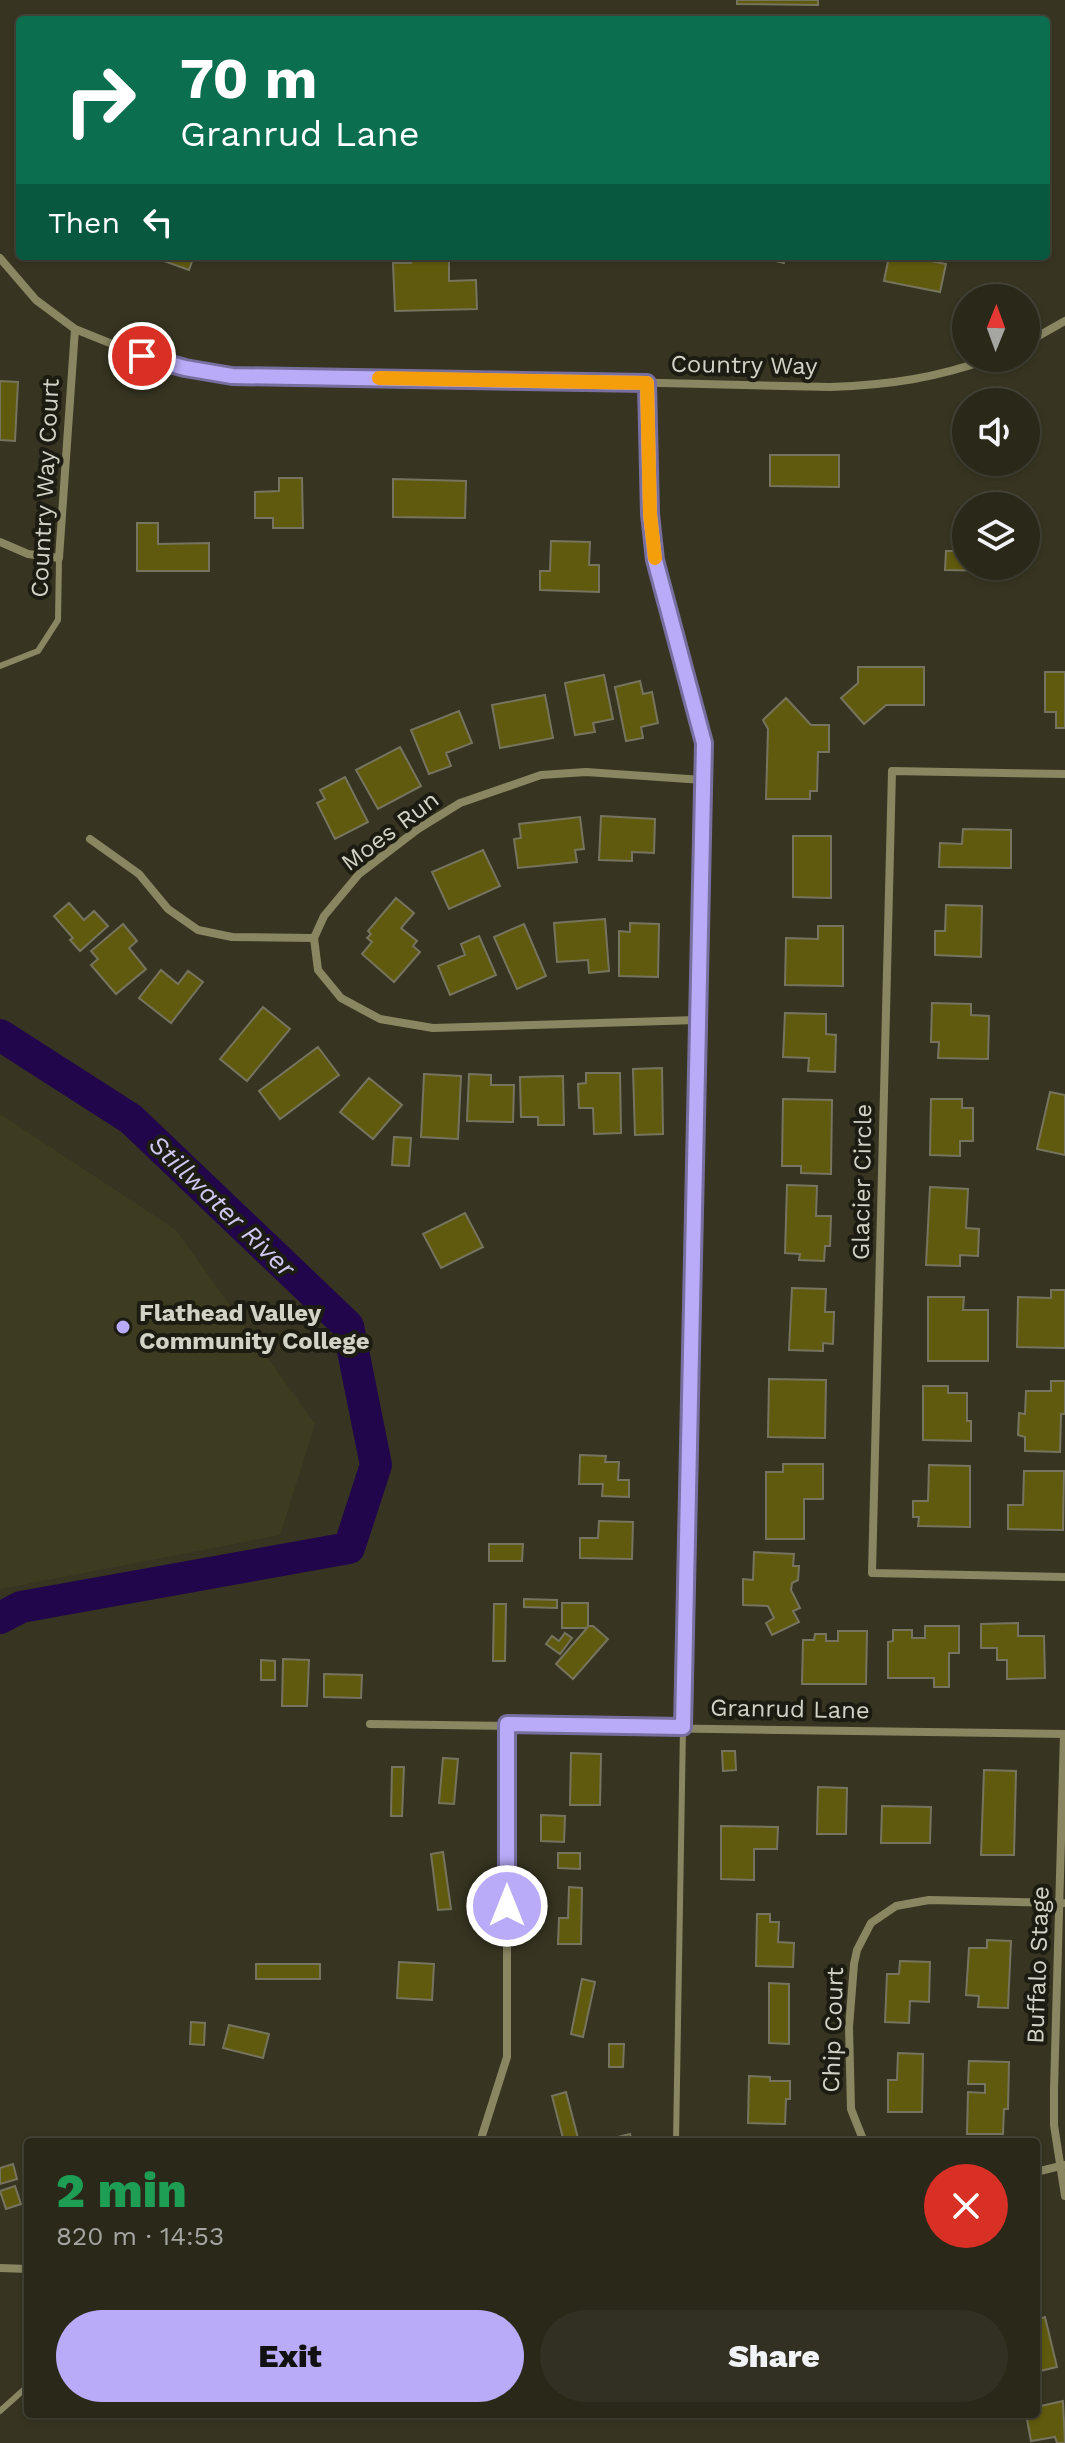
<!DOCTYPE html>
<html lang="en">
<head>
<meta charset="utf-8">
<style>
	:root { --surface:#292819; --page:#313022; --text:#f1f3f6; --muted:#a5a6a2; --line:#454438; --accent:#b9abf7 }
	body { margin:0; font-family:"Work Sans",sans-serif; background:var(--page); color:var(--text); height:100vh; display:flex; flex-direction:column; font-size:30px; white-space:nowrap }
	* { box-sizing:border-box; margin:0 }
	p { font-size:26px; color:var(--muted) }
	.icon { flex:none; width:44px; height:44px; fill:none; stroke:currentColor; stroke-width:2; stroke-linecap:round; stroke-linejoin:round }
	.map { position:relative; flex:1; overflow:hidden }
	.drawer { position:absolute; left:24px; top:2138px; width:1016px; height:280px; display:flex; flex-direction:column; background:var(--surface); border-radius:8px; box-shadow:0 2px 6px #0004,0 0 0 2px var(--line) }
	.drawer>* { flex:none }
	.guide { position:absolute; left:16px; top:16px; width:1034px; height:244px; border-radius:8px; box-shadow:0 2px 6px #0004,0 0 0 2px var(--line); background:#0b6e4f; color:#fff; overflow:hidden }
	.needle { width:52px; rotate:1deg }
	.fabs { position:absolute; left:952px; top:284px; display:grid; gap:16px }
	.fabs a { display:grid; place-items:center; width:88px; height:88px; border-radius:50%; background:var(--surface); box-shadow:0 2px 6px #0004,0 0 0 2px var(--line); font-size:40px }
	.pin { position:absolute; display:grid; place-items:center; width:68px; height:68px; color:#fff; margin:-34px; border:4px solid #fff; border-radius:50%; box-shadow:0 2px 8px #0007 }
	.me { position:absolute; width:88px; margin:-44px; rotate:0deg; stroke-linejoin:round; filter:drop-shadow(0 0 6px #0008) }
	.turn { display:flex; align-items:center; gap:28px; height:168px; padding:0 32px; font-size:36px }
	.turn .icon { width:104px; height:104px; stroke-width:2.5 }
	.turn b { display:block; font-size:56px; line-height:68px }
	.then { display:flex; align-items:center; height:76px; padding:0 32px; background:#0003; gap:16px; font-size:30px }
	.round { display:grid; place-items:center; flex:none; width:84px; height:84px; border-radius:42px; background:var(--page) }
	.headline { display:flex; align-items:center; justify-content:space-between; height:136px; padding:0 32px }
	h1 { font-size:48px; font-weight:800; line-height:60px; color:#1e9e55 }
	.cta { display:flex; gap:16px; margin-top:auto; padding:16px 32px }
	.cta a { flex:1; height:92px; border-radius:48px; background:var(--accent); color:#111; font-size:32px; font-weight:800; line-height:92px; text-align:center }
	.cta a+a { background:var(--page); color:var(--text) }
	.map>svg:first-child { display:block }
	.built { fill:#3e3c20 }
	.lines { fill:none; stroke-linecap:round; stroke-linejoin:round }
	.river { stroke:#21064b; stroke-width:32 }
	.building { fill:#605a0e; stroke:#76745e; stroke-width:2 }
	.lane { stroke:#898662; stroke-width:6 }
	.street { stroke:#898662; stroke-width:8 }
	.route-casing { stroke:#786fa1; stroke-width:20 }
	.route { stroke:#b9abf7; stroke-width:14 }
	.slow { stroke:#f59e0b; stroke-width:14 }
	.poi-dot { fill:#b9abf7; stroke:#1d1c13; stroke-width:3 }
	.labels { text-anchor:middle; dominant-baseline:central; stroke-width:8; stroke-linejoin:round; paint-order:stroke }
	.street-label { font-size:24px; fill:#d3d2c6; stroke:#1d1c13 }
	.poi-label { font-size:24px; font-weight:bold; fill:#d3d2c6; stroke:#1d1c13; text-anchor:start }
	.water-label { font-size:26px; font-style:italic; fill:#cec8f1; stroke:#1d1c13 }
</style>
</head>
<body>
<div class="map">
<svg width="1065" height="2443" viewBox="0 0 1065 2443">
	<rect width="100%" height="100%" fill="#373521"/>
	<path class="built" d="M0 1114 176 1230 315 1424 280 1535 0 1589Z"/>
	<g class="lines">
		<path class="river" d="M0 1035 131 1119 348 1326 376 1465 349 1548 21 1607 0 1618"/>
	</g>
	<path class="building" d="M737 0H818V5L737 4Z
		M150 256H194L189 270Z
		M449 256V281L476 280 477 309 395 311 393 263H411V257Z
		M754 256H785L784 263Z
		M889 256H905L946 264 940 292 884 281Z
		M0 381 18 382 15 441 0 440Z
		M770 455H839V487L770 486Z
		M279 478H302L303 528H273V518H255V492L279 491Z
		M393 479 466 481 465 518 393 517Z
		M137 523H158V544L209 543V571H137Z
		M963 525H966V566H998V571L945 570 946 551H963Z
		M551 541 590 542 589 565H599V592L540 590V571H550Z
		M858 667H924V705H886L864 724 841 698 858 683Z
		M1045 672H1065V728H1056V712H1045Z
		M604 675 613 719 593 723 595 732 575 735 565 683Z
		M640 681 643 694 652 692 658 723 641 727 643 738 626 741 615 687Z
		M545 695 553 738 500 748 492 705Z
		M786 698 811 725H829V752H818L817 791H810V799H766L768 729 763 720Z
		M459 711 472 743 446 753 451 766 429 774 411 730Z
		M400 747 421 786 378 809 356 770Z
		M345 777 368 822 335 839 317 803 325 799 320 790Z
		M601 816 655 819 654 853 632 852V861L599 860Z
		M580 817 584 849 575 850 577 862 518 868 514 839 521 838 519 824Z
		M963 829 1011 830V868L939 867 940 843 962 844Z
		M793 836H831V898L793 897Z
		M483 850 500 886 449 909 432 872Z
		M396 898 414 913 401 928 417 941 413 946 420 952 394 982 362 954 372 942 367 938 371 934 368 931Z
		M69 903 84 920 94 911 108 926 80 951 70 940 73 938 54 916Z
		M946 905 982 906 981 957 935 955V931H945Z
		M605 919 609 971 589 973 588 960 557 962 554 923Z
		M630 923 659 924 658 977 619 976V931L630 932Z
		M123 924 137 941 129 948 146 969 116 994 91 965 98 959 91 951Z
		M524 924 546 976 517 989 494 937Z
		M818 926H843V986L785 985 786 938 818 939Z
		M479 936 496 975 450 995 438 966 465 955 461 944Z
		M161 970 178 984 188 971 203 982 171 1023 139 998Z
		M932 1003 971 1004V1015L989 1016 988 1059 938 1058 939 1042H931Z
		M263 1007 290 1029 247 1081 220 1059Z
		M785 1013 826 1014V1034L836 1035 835 1072 808 1071 809 1058 783 1057Z
		M318 1047 339 1075 280 1119 259 1091Z
		M662 1068 663 1134 635 1135 633 1069Z
		M586 1073H620L621 1133 594 1134 593 1108H579L578 1084 586 1083Z
		M424 1074 461 1076 458 1139 421 1137Z
		M469 1074 491 1075V1085H514L513 1122 467 1121Z
		M563 1076 564 1125H538V1117H521L520 1077Z
		M369 1078 402 1105 373 1139 340 1112Z
		M1050 1092 1065 1095V1155L1037 1149Z
		M783 1099 832 1100 831 1174 801 1173V1166H782Z
		M931 1099H962V1108H973V1141H960V1156L930 1155Z
		M394 1137 411 1138 409 1166 392 1165Z
		M787 1185 817 1186 816 1216H831L830 1246H825L824 1261 799 1260 800 1254 785 1253Z
		M930 1187 968 1189 966 1228 979 1229 978 1256 960 1255V1266L926 1265Z
		M465 1213 483 1247 441 1268 423 1234Z
		M792 1288 826 1289 825 1312H834L833 1344 823 1343V1351L789 1350Z
		M1051 1290H1065V1348L1017 1347 1018 1297 1051 1298Z
		M928 1297H964L963 1310H988V1361H928Z
		M769 1379 826 1380 825 1438 768 1437Z
		M1051 1381H1065V1414H1061L1060 1452 1025 1451V1437L1018 1435 1019 1413 1025 1414 1026 1391H1051Z
		M923 1386H948V1393H967V1421H971V1441L923 1440Z
		M580 1455 606 1456 605 1462H619L618 1480H629V1497L602 1496 603 1484H579Z
		M783 1464H823V1499H804V1539H766V1472H783Z
		M929 1465 970 1466V1527L918 1526 919 1517H913V1501H928Z
		M1024 1471H1064L1063 1530 1008 1529V1505H1023Z
		M599 1521 633 1522 632 1559 580 1558V1538H598Z
		M489 1544H523L522 1561H489Z
		M754 1552 794 1554 793 1566H799L798 1580 792 1583 791 1590 800 1608 793 1611 799 1622 772 1635 766 1623 774 1618 768 1606 743 1605V1579L753 1580Z
		M524 1599 557 1600V1608L524 1607Z
		M562 1603H588V1626H593L608 1639 573 1679 556 1664 587 1628H562Z
		M494 1604H506L505 1661H493Z
		M1018 1623V1636H1044L1045 1678 1007 1679V1660H997V1648H981V1624Z
		M925 1626H959V1653H949V1687H934V1678H888V1642L893 1641V1630H912V1638H925Z
		M838 1631H867L866 1684H802L803 1640H814L815 1634H826V1641H838Z
		M565 1633 572 1638 560 1654 546 1644 552 1636 559 1641Z
		M283 1659 309 1660 307 1706H282Z
		M261 1660 275 1661V1680H261Z
		M324 1674 362 1675 361 1698 324 1697Z
		M722 1751H735L736 1770 723 1771Z
		M571 1753 601 1754 600 1805H570Z
		M443 1758 458 1759 454 1804 439 1803Z
		M392 1767H404L402 1816H391Z
		M984 1770 1016 1771 1014 1855H981Z
		M818 1787 847 1788 846 1834H817Z
		M882 1806 931 1807 930 1843H881Z
		M541 1815 565 1816 564 1842 541 1841Z
		M721 1826 778 1827 777 1849H754V1880L721 1879Z
		M443 1852 451 1909 438 1910 431 1854Z
		M558 1853H580V1869L558 1868Z
		M569 1887 582 1888 581 1944H558L559 1918H568Z
		M757 1914H770V1922H779L778 1942 794 1943 793 1967 756 1966Z
		M987 1940 1011 1941 1008 2008 978 2007 979 1996 966 1995 969 1948H987Z
		M900 1961 930 1962 929 2002 910 2001 909 2023 885 2022 887 1974H899Z
		M399 1962 434 1964 432 2000 397 1998Z
		M256 1964H320V1979H256Z
		M582 1979 595 1982 583 2037 571 2034Z
		M769 1983 789 1984V2044L769 2043Z
		M191 2022 205 2023 204 2045 190 2044Z
		M229 2025 269 2034 263 2058 223 2048Z
		M609 2044H624L623 2067H609Z
		M898 2053 923 2054 922 2112H888V2080H897Z
		M969 2061 1009 2062 1008 2109H1004L1003 2134H967L968 2092 985 2093V2084H968Z
		M749 2076 770 2077V2081H790V2099H786L785 2124 748 2123Z
		M566 2092 579 2142H564L552 2096Z
		M630 2134 632 2142H611L610 2139Z
		M13 2164 17 2179 0 2184V2168Z
		M15 2186 21 2204 6 2209 0 2191Z
		M1045 2317 1057 2367 1036 2372V2320Z
		M1063 2401 1065 2443H1057L1055 2437 1031 2441 1026 2414H1036V2407Z"/>
	<g class="lines">
		<path class="lane" d="M0 666 38 651 58 620 59 558
			M676 2142 683 1727
			M0 2411 28 2386"/>
		<path class="street" d="M0 258 36 300 75 329 142 356 208 373 305 379 453 378 830 387C890 385 936 378 992 358
			M1026 343 1065 321
			M647 383 650 514 655 560 704 743 683 1727
			M0 542 28 554 59 558 75 329
			M1065 774 892 771 872 1573 1065 1577
			M90 839 139 874 168 909 198 930 232 937 314 938
			M697 1020 433 1028 380 1019 341 998 318 970 314 938 324 916 359 874 418 829 460 803 541 775 586 772 703 780
			M370 1724 1065 1734
			M1064 1734 1054 2089V2125L1065 2196
			M480 2142 507 2057V1724
			M864 2142 851 2109 849 2027 854 1964 857 1950 871 1923 896 1906 929 1900 1063 1903
			M1036 2172 1065 2165
			M0 2268 28 2269"/>
	</g>
	<g class="lines">
		<g class="route-casing">
			<path id="route" d="M142 356 185 368 232 376 647 383 650 514 655 560 704 743 683 1727 507 1724V1906"/>
		</g>
		<use href="#route" class="route"/>
		<path class="slow" d="M379 378 647 383 650 514 655 558"/>
	</g>
	<circle class="poi-dot" cx="123" cy="1327" r="8"/>
	<g class="labels">
		<g class="street-label">
			<text transform="translate(744 365) rotate(1)">Country Way</text>
			<text transform="translate(45 488) rotate(-87)">Country Way Court</text>
			<text transform="translate(390 831) rotate(-37)">Moes Run</text>
			<text transform="translate(862 1182) rotate(-89)">Glacier Circle</text>
			<text transform="translate(790 1709) rotate(1)">Granrud Lane</text>
			<text transform="translate(1038 1965) rotate(-88)">Buffalo Stage</text>
			<text transform="translate(833 2030) rotate(-88)">Chip Court</text>
		</g>
		<g class="poi-label">
			<text x="139" y="1313">Flathead Valley<tspan x="139" dy="28">Community College</tspan></text>
		</g>
		<g class="water-label">
			<text transform="translate(222 1206) rotate(44)">Stillwater River</text>
		</g>
	</g>
</svg>
<div class="fabs">
<a><svg class="needle" viewBox="-14 -14 28 28"><path d="M0-13l5 13h-10z" fill="#e53935"/><path d="M0 13l5-13h-10z" fill="#a5a6a2"/></svg></a>
<a><svg class="icon" aria-label="sound" viewBox="0 0 24 24"><path d="M4 9h4l5-4v14l-5-4H4zM17 9q2 3 0 6"/></svg></a>
<a><svg class="icon" aria-label="layers" viewBox="0 0 24 24"><path d="M12 4l9 5-9 5-9-5zM3 14l9 5 9-5"/></svg></a>
</div>
<div class="pin" style="left:142px;top:356px;background:#d93025"><svg class="icon" aria-label="arrive" viewBox="0 0 24 24"><path d="M6 21V4h12l-3 4 3 4H6"/></svg></div>
<svg class="me" style="left:507px;top:1906px" viewBox="-20 -20 40 40"><circle r="17" fill="#b9abf7" stroke="#fff" stroke-width="3"/><path d="M0-11L8 9 0 5-8 9z" fill="#fff"/></svg>
<div class="guide">
<div class="turn"><svg class="icon" aria-label="right" viewBox="0 0 24 24"><path d="M7 20v-9h11M14 6l5 5-5 5"/></svg><div><b>70 m</b>Granrud Lane</div></div>
<div class="then">Then<svg class="icon" aria-label="left" viewBox="0 0 24 24"><path d="M17 20v-9H6M10 6l-5 5 5 5"/></svg></div>
</div>
<section class="drawer">
<div class="headline"><div><h1>2 min</h1><p>820 m · 14:53</p></div><a class="round" style="background:#d93025;color:#fff"><svg class="icon" aria-label="close" viewBox="0 0 24 24"><path d="M6 6l12 12M18 6L6 18"/></svg></a></div>
<div class="cta"><a>Exit</a><a>Share</a></div>
</section>
</div>
</body>
</html>
